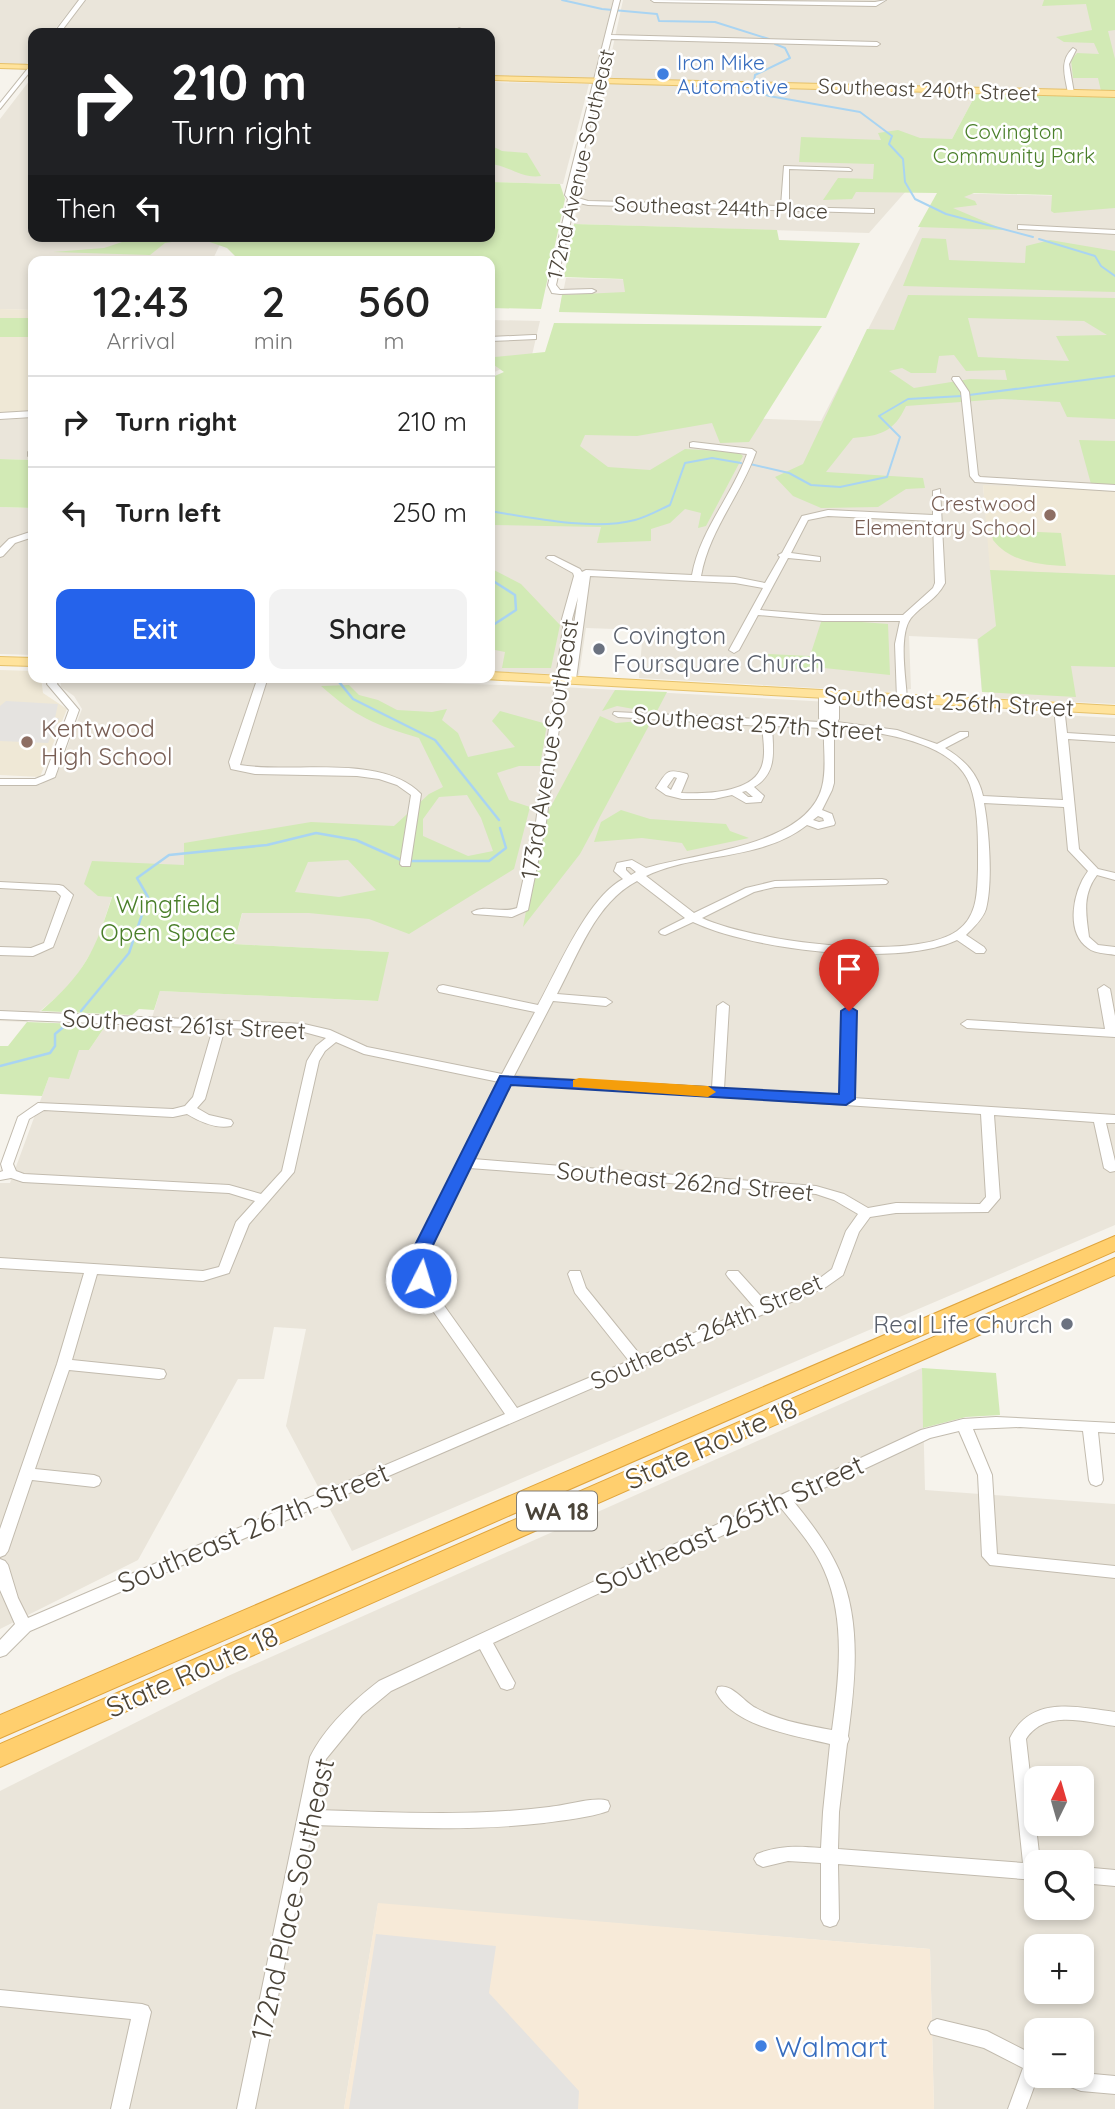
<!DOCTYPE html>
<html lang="en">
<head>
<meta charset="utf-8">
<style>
	:root { --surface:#fff; --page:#f2f2f2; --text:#222; --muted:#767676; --line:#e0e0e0; --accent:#2563eb }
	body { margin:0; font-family:Quicksand,sans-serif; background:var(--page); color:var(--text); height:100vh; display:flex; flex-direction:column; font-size:26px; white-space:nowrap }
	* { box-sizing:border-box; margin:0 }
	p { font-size:23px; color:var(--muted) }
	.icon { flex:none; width:38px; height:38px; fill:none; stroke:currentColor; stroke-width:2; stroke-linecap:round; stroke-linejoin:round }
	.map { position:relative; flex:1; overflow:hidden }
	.drawer { position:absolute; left:28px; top:256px; width:467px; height:427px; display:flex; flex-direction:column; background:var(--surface); border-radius:14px; box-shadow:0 4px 10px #0003 }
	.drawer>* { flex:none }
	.top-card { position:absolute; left:28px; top:28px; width:467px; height:214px; border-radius:14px; box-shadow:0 4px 10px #0003; background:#202124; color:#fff; overflow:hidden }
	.needle { width:46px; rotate:5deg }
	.controls { position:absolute; left:1024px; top:1766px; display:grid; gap:14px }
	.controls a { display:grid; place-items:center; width:70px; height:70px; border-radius:14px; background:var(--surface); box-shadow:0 4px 10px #0003; font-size:35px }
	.pin { position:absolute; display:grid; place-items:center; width:60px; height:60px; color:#fff; margin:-72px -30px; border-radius:50% 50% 50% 0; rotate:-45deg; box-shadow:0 0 7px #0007 }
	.pin .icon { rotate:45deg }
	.me { position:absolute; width:77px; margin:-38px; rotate:5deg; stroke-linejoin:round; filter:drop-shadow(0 0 5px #0008) }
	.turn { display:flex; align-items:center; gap:24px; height:147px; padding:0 28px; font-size:32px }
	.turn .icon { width:91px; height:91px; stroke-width:2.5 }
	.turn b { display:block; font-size:49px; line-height:60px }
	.then { display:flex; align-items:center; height:66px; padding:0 28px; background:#0003; gap:14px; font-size:26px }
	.eta { display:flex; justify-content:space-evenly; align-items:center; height:119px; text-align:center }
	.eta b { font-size:42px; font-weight:600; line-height:49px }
	.button { display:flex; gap:14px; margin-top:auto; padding:14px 28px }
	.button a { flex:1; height:80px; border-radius:14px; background:var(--accent); color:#fff; font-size:28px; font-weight:600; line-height:80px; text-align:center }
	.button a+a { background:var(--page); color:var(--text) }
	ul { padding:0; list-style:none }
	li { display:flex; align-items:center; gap:21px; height:91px; padding:0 28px; border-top:2px solid var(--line) }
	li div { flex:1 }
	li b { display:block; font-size:26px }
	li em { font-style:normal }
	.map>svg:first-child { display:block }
	.residential { fill:#eae5da; fill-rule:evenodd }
	.commercial { fill:#f7ead8 }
	.education { fill:#efe8d6 }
	.green { fill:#d2eab5; fill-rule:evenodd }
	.parking { fill:#e5e3e0 }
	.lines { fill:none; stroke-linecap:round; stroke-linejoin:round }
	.stream-far1 { stroke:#a9d4f2; stroke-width:2 }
	.stream { stroke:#a9d4f2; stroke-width:2.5 }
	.minor-casing { stroke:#c2bbae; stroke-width:2 }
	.major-casing { stroke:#e6c16a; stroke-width:2 }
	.highway-casing { stroke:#e0a43c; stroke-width:2 }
	.minor { fill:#fff; fill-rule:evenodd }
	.major { fill:#ffe39c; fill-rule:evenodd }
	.highway { fill:#ffcf6e; fill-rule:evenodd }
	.route { fill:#2563eb; stroke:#184099; stroke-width:2 }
	.slow { fill:#f59e0b }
	.shop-dot { fill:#3f7fe0; stroke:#fff; stroke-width:2.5 }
	.education-dot { fill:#8d6e63; stroke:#fff; stroke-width:2.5 }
	.worship-dot { fill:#6b7280; stroke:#fff; stroke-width:2.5 }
	.labels { text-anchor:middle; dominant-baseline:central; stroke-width:5; stroke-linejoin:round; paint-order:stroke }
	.far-shop-label { font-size:21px; fill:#366cbe; stroke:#fff; text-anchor:start }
	.far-street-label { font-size:21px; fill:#4b4439; stroke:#fff }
	.far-park-label { font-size:21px; fill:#4a7f2a; stroke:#fff }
	.far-education-label { font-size:21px; fill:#785e54; stroke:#fff; text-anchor:end }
	.shield { fill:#fff; stroke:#817c74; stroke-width:2 }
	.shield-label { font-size:23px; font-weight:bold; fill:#4b4439 }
	.worship-label { font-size:24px; fill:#5b616d; stroke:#fff; text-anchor:start }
	.street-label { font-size:24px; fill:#4b4439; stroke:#fff }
	.education-label { font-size:24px; fill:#785e54; stroke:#fff; text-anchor:start }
	.park-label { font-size:24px; fill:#4a7f2a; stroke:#fff }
	.near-street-label { font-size:28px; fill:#4b4439; stroke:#fff }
	.near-shop-label { font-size:28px; fill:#366cbe; stroke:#fff; text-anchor:start }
</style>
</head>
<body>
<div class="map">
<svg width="1115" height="2109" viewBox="0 0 1115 2109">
	<rect width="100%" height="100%" fill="#f6f3ec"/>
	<path class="residential" d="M0 0H78L52 33H33V58L25 65 0 64Z
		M86 0H613L594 79 490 77V33H60Z
		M623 0H1115V93L606 79Z
		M33 76V236H224L212 261H33V310L0 309V119Z
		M490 82 589 84 563 184 490 182Z
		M606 83 977 92 952 139 869 233 574 224Z
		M938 193 1115 197V491L983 486 991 569 1115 575V704L993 698 992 692H982L977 639 909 636 911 689 887 692 639 678 643 630 586 628 579 675 490 672V409L821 421Z
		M566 278 698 281 559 312Z
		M490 320 540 321 532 355 490 374Z
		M33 418V460L0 459V420Z
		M0 507 33 508V655L0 654Z
		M60 677H248L562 687 1115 718V1225L352 1551 286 1426 306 1329 274 1327 264 1379H238L138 1560 0 1629V1183H10L49 1077 79 1049 89 1050 106 1025 149 1028 160 991 377 1001 388 952 234 944 254 869 112 896 97 943 71 985 27 1022 0 1021V784L40 785 57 774 82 709 74 696 61 687Z
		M922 1368 925 1490 1115 1504V2109H934L930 1949 378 1904 344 2109H0V1791L228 1676ZM1036 1778H1082V1824H1036ZM1036 1862H1082V1908H1036ZM1036 1946H1082V1992H1036ZM1036 2030H1082V2076H1036Z"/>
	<path class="commercial" d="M378 1903 930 1949 934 2109H344Z"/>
	<path class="education" d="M0 309 33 310 32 410 0 414Z
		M983 485 1115 491V575L990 570Z
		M0 670 33 671V677H41L43 693 67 709 40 777 0 775Z"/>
	<path class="green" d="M1044 0H1115V30L1108 31 1115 59V91H1101L1098 78H1073L1071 60 1077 53 1099 54 1094 43 1064 42 1056 37 1092 30 1086 4 1042 6Z
		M977 92 1115 95V208L1054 213 1051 211 1052 195 974 193 964 197 975 201 977 205 953 208 1005 230 918 227 937 193 856 192 852 199 823 200 838 178 873 179 874 164 799 162 801 137 881 140 878 133 898 130 920 138 952 139Z
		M490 145 502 151 527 153 541 176C522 179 510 166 490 164Z
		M490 182 560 184 565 199 541 309 490 308V261H236L237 258 227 248 198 238 165 243 150 255 53 252 104 248 140 236H490Z
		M574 224 777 230 779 240 860 243 826 318 559 312 562 295 625 292 623 279 564 277Z
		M922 238 946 239 949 260 1025 263 1026 246 1050 240 1115 251V292L903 286Z
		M908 295 1115 298V419L1067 417 1060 402 1002 399 906 406C894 432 880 436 853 438L826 472 923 478 925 488 906 489 878 507 821 508 793 496 775 477 803 464 867 329 894 330ZM968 318 1084 321 1107 335 1056 336 1069 361 978 357ZM954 355 966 371 1005 370 1007 380 970 379 914 388 889 371 902 368 911 373H936L939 356Z
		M0 318H33V337H0Z
		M554 323 822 326 749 442 720 443 712 423 637 436 585 435 580 446 608 467 650 470 685 449 738 452 743 456 706 526 698 528 701 513 685 509 670 523 651 529V541L597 543 601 527 490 525V434L495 428 490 422V378L504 372 494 365 495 357 545 352Z
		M1079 440 1115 441V485L1091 484Z
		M0 459 33 460V508L0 507Z
		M991 530 1061 533 1066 566C1040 565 1010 562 993 540Z
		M490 568 521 584 560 625 551 668H502L505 652 490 649Z
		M990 570 1115 575V667L1071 666 1076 697 982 692 978 639 996 626Z
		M822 619 888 624 890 675 824 668 772 670 768 654 810 656Z
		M349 685 359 695 378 700 397 710 432 712 447 709 442 720 458 733 468 757 515 747 492 721 500 711 547 724 540 766H519L497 773 509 800 530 807 514 869 409 934 369 919 309 913H242L234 944 389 952 378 1001 160 991 154 1010 139 1009 132 1015 41 1011C85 973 95 951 112 897L98 896 84 884 92 861 184 865V843L311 822 394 826 429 794 443 787 419 738C375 725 356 717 321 686ZM467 795 481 818 493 851 468 856 423 836V819L439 797ZM348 860 376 890 339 897 295 892 308 862Z
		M615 690 667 692 656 713 617 706 602 711Z
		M600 716 616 723 652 720 580 854 523 927 543 821Z
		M621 810 650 819 726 824 730 831 749 838 687 851 682 843 642 838 594 842 601 822Z
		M27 1022 106 1025 89 1050H79L69 1079 49 1077 42 1096 0 1094V1046H8Z
		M922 1368 996 1373 1000 1415 966 1417 923 1428Z"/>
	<path class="parking" d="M6 701 58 704 55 718H59L48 743 0 741V706Z
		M376 1934 496 1946 489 1993 579 2091 578 2109H349Z"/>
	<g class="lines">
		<path class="stream-far1" d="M562 0 602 9 657 14 659 21 715 22 769 39
			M754 82 755 75 790 58 785 48 775 44
			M757 87 758 92 769 96 860 112 892 136 889 144 903 159 905 182 915 199 946 214 1033 237
			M1039 239 1095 256 1101 266 1115 276
			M969 395 1115 376
			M750 464 789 473 811 485 840 487 887 477 900 437 879 416 908 399 962 396
			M490 511C532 518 594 531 635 520 647 517 659 510 670 505L685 463 712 458 741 463"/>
		<path class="stream" d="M490 579 515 595 516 610 490 627
			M335 677 353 699 435 740 499 820
			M411 861H489L506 848 500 828
			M81 1011 129 953 148 897 137 878 169 855 267 845 316 833 356 840 401 860
			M0 1066 50 1053 55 1046V1034L66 1025"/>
		<g class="minor-casing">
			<path id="minor" d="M79 0H85L60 33H54Z
				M614 0H620L611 35 877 42 880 44 877 46 611 39 573 195 575 197 588 201 781 206 784 166 849 168 852 170 851 171 789 169V207L871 209H874V213L588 205 575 202 556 285 560 290 592 289 596 291 592 293 560 294 552 293 548 285 568 199 565 195Z
				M651 0 875 2 886 0 876 6 654 2Z
				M459 28 461 29 463 33H457L456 30Z
				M1073 48 1076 50 1069 64 1074 93 1071 95 1068 93C1065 76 1059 61 1073 48Z
				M33 62V68L0 109V103Z
				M1018 225 1115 230V234L1021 229H1018Z
				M533 335H536V339L490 341V337Z
				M953 377H959L969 392 978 475 980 477 1115 485V491L975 482 970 476 961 392 952 379Z
				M33 411V417L0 419V413Z
				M693 442 752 449 756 452C741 495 709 530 701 576L735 577 765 583 780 557 778 555 782 553 802 516 828 510 933 515V491L940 489 945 583C937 599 922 605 911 618 898 635 906 678 907 699L902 702 897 699 895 644 900 621H823L758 615 739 650 734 653 729 650 763 588 735 583 590 576 576 679 571 682 566 679 578 597 572 619 573 628 546 822 528 910 512 917 474 914 472 912C485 904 502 914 517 908L536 822 563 628 562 619 574 576 573 573 546 558 548 556H554L580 569 582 572 586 570 692 575C700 530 732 496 747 454L690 447V443ZM828 516 933 521 935 583 933 588 903 615H823L760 610 788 558 820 561V557L791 553 808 520Z
				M33 449V456H28V452Z
				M33 531V537L15 543 3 556 0 557V548L9 539Z
				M50 677H60L57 684 79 710 55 777 36 785H0V779H35L45 775 69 710 47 684Z
				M258 677H268L240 765C293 774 382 753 421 794L410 866H402L400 864 411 795 397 785 379 779 357 776 255 774 231 769 229 762Z
				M824 691 829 695 834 692 839 695V719L837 722 897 730 937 744 960 732H968V736L945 748C965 760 978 774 983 796L1063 800 1054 707 1055 705H1063L1064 707 1067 733 1115 736V742L1068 739 1079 849 1098 869 1115 873V880L1097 875C1082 895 1086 914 1089 937L1098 945 1115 947V955C1106 953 1095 954 1088 948 1065 932 1073 891 1088 871L1068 850 1064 807 984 803C989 830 993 882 986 909 983 919 973 928 966 935L984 947 986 950 984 953H976L957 940C898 968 752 950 693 922L665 935 661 934 659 932 661 930 685 918 637 881C595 903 578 955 557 994L606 998 612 1002 606 1006 553 1001 514 1076 712 1088 717 1006 723 1002 729 1006 724 1089 841 1097 843 1011 849 1007 855 1011 853 1098 1115 1115V1123H1106L1115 1161V1171L1110 1172 1104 1168 1094 1122 994 1115 1000 1198 988 1212 896 1213 870 1217 859 1232 843 1275 826 1287 30 1631 6 1655 0 1657V1640L15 1624 0 1590V1559L5 1561 8 1565 18 1598 28 1618 505 1414 419 1291 412 1266 416 1247 499 1082 364 1054 336 1042 325 1051 319 1061 294 1172 249 1224 229 1273 203 1281 97 1274 72 1360 159 1369 164 1370 166 1374 164 1378 159 1379 69 1370 35 1469 94 1475 99 1477 101 1481 99 1485 94 1487 32 1480 8 1551 5 1555 0 1557V1529L57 1364 84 1273 0 1268V1258L203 1271 219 1267 236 1222 255 1201 229 1193 23 1182 11 1178 0 1180V1172L3 1171 1 1164 18 1117 38 1103 173 1109 185 1106 193 1097 213 1028 0 1019V1011L304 1024 330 1030 367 1047 502 1074 535 1012 439 992 437 989 439 986 443 985 538 1005C557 971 587 898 623 879L614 871 617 863 632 860 646 868C696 853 807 846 822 787 827 768 823 747 824 728L772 726C773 750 778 773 754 787L764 796 761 802 746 803 732 795 714 799H682L666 795 656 788C667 772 666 768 687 774L688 776 681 793H682C704 794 749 793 760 770 767 758 763 739 762 726L618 717 613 714 614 712 821 722 819 718V694ZM834 728C874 731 954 740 970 785 979 810 978 842 978 869 977 892 978 916 957 931 911 963 751 941 702 918L754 892 775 887 886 884 888 882 886 880 882 879 775 881 746 888 694 913 646 876C695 852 762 861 807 825L818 829 834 825 835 823 832 814 822 810 832 790 834 783ZM674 777 677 778 671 790 667 787ZM746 791 753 797H748L742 792ZM818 816 823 818 824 821 819 822 813 820ZM626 867H630L636 872 631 875 626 870ZM225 1028 304 1032 326 1038 316 1046 307 1061 282 1171 261 1194 229 1185 24 1174 16 1171 13 1164 29 1119 44 1110 173 1117 187 1114C200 1122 216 1129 231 1126L233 1123 231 1120 209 1115 197 1108 205 1099ZM510 1083 981 1114 986 1197 980 1204 896 1203 868 1208 844 1194 816 1186 473 1159ZM469 1168 816 1194 834 1200 858 1214 846 1231 832 1269 816 1281 766 1302 738 1271H728L726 1274 728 1277 754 1307 641 1356 586 1288 580 1271H570L568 1274 575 1293 629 1361 517 1408 433 1290 426 1266 430 1247Z
				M0 882 59 885 63 886 73 895 53 947 33 956 0 955V947L31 948 44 943 61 896 56 891 0 888Z
				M1104 985 1110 989 1115 1016V1037L967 1028 961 1024 967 1020 1105 1029 1098 989Z
				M996 1417 1115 1423V1433L1098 1432 1103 1480 1101 1484 1096 1486 1091 1484 1089 1480 1083 1431 1020 1427 973 1429 992 1475 997 1554 1115 1566V1578L990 1565 982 1556 978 1475 959 1431 930 1438 794 1502C811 1523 828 1545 839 1570 862 1621 855 1683 848 1736L849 1739 847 1744 839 1812 838 1849 1023 1863 1010 1738C1031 1695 1076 1707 1115 1712V1726C1086 1722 1045 1709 1026 1739L1040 1862H1036V1880L838 1864 839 1919 836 1925 830 1927 824 1925 821 1919V1863L788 1861 763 1867 757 1864 754 1859 757 1854C779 1845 798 1846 821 1848L823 1812 830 1744C796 1736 734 1727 716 1692L718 1687C732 1683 744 1702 756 1708 779 1721 807 1725 832 1730 839 1679 846 1619 824 1570 814 1547 797 1528 781 1508L493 1643 515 1683 513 1688 507 1690 501 1688 480 1649 391 1691 362 1715 326 1759 316 1810C393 1812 472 1817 549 1807 564 1806 595 1796 608 1801L610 1806 608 1811C588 1818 565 1820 544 1823 468 1832 390 1827 313 1825L255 2109H237L310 1757C325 1727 353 1701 379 1681L921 1430 963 1419Z
				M1082 1867 1115 1870V1886L1082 1883Z
				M0 1990 142 2004 148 2006 151 2012 129 2109H111L131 2019 0 2006Z
				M937 2019 987 2031 1036 2056V2076H1038L1026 2109H1008L1023 2068 984 2048 931 2034 928 2028 931 2022Z
				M1082 2073 1115 2076V2094L1081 2091 1058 2082 1055 2076H1082Z"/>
		</g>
		<g class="major-casing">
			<path id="major" d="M0 64 33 65V69L0 68Z
				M490 76 1115 91V97L490 80Z
				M0 657 33 658V666L0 665Z
				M490 672 1115 706V714L485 679 490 677Z"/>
		</g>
		<g class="highway-casing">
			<path id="highway" d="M1115 1236V1251L0 1738V1715Z
				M1115 1258V1275L0 1767V1744Z"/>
		</g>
		<use href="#minor" class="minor"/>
		<use href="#major" class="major"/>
		<use href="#highway" class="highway"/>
	</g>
	<path class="route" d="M849 1006 857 1011 855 1099 846 1105 511 1085 432 1247 428 1266 430 1278 421 1284 415 1282 410 1266 414 1247 500 1076 839 1094 841 1011Z"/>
	<path class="slow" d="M579 1078 708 1086 716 1092 708 1097 573 1087V1080Z"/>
	<g class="shop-dot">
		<circle cx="663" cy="74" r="7"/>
		<circle cx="761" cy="2046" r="7"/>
	</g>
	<g class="education-dot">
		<circle cx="1050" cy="515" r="7"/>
		<circle cx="27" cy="742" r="7"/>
	</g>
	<g class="worship-dot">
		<circle cx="599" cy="649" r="7"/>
		<circle cx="1067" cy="1324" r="7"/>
	</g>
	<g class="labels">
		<g class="far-shop-label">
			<text x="677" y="62">Iron Mike<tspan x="677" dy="24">Automotive</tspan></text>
		</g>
		<g class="far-street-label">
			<text transform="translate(928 89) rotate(2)">Southeast 240th Street</text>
			<text transform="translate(580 164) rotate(-77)">172nd Avenue Southeast</text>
			<text transform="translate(721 207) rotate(2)">Southeast 244th Place</text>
		</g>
		<g class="far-park-label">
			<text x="1014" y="131">Covington<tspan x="1014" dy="24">Community Park</tspan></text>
		</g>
		<g class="far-education-label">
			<text x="1036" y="503">Crestwood<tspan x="1036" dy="24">Elementary School</tspan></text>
		</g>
		<rect class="shield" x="517" y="1491.5" width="80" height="39" rx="5"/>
		<g class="shield-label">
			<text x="557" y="1511">WA 18</text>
		</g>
		<g class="worship-label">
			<text x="613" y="635">Covington<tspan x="613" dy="28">Foursquare Church</tspan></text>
			<text x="1053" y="1324" text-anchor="end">Real Life Church</text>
		</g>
		<g class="street-label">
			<text transform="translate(949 701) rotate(3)">Southeast 256th Street</text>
			<text transform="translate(758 723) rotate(4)">Southeast 257th Street</text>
			<text transform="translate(549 749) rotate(-81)">173rd Avenue Southeast</text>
			<text transform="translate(184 1024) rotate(3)">Southeast 261st Street</text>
			<text transform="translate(685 1181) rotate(5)">Southeast 262nd Street</text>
			<text transform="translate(706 1331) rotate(-24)">Southeast 264th Street</text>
		</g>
		<g class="education-label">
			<text x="41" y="728">Kentwood<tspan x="41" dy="28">High School</tspan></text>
		</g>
		<g class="park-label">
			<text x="168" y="904">Wingfield<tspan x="168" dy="28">Open Space</tspan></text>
		</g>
		<g class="near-street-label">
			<text transform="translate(711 1443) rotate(-24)">State Route 18</text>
			<text transform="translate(729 1524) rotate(-25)">Southeast 265th Street</text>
			<text transform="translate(253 1527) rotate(-23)">Southeast 267th Street</text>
			<text transform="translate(192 1671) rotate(-24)">State Route 18</text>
			<text transform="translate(292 1899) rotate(-77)">172nd Place Southeast</text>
		</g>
		<g class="near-shop-label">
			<text x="775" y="2046">Walmart</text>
		</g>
	</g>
</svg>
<div class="controls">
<a><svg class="needle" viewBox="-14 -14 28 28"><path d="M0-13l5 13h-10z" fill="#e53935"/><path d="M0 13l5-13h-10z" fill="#767676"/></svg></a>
<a><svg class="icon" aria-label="search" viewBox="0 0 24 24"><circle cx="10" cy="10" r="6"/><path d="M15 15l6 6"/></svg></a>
<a>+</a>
<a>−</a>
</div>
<div class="pin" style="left:849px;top:1011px;background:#d93025"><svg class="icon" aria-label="arrive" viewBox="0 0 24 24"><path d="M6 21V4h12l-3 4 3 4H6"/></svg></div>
<svg class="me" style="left:421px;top:1278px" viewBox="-20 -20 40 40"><circle r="17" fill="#2563eb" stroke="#fff" stroke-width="3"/><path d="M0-11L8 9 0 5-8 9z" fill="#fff"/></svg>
<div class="top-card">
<div class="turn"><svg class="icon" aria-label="right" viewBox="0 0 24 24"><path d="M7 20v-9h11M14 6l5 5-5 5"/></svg><div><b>210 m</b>Turn right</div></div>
<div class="then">Then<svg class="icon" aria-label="left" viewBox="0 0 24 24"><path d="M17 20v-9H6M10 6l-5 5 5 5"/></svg></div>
</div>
<section class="drawer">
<div class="eta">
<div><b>12:43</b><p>Arrival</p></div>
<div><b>2</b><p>min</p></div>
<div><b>560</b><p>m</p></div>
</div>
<ul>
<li><svg class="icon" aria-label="right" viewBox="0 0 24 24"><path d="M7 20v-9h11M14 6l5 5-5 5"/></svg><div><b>Turn right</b></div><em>210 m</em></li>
<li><svg class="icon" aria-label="left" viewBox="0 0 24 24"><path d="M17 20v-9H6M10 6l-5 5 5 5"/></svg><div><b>Turn left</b></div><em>250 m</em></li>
</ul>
<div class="button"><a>Exit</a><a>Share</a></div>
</section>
</div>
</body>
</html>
